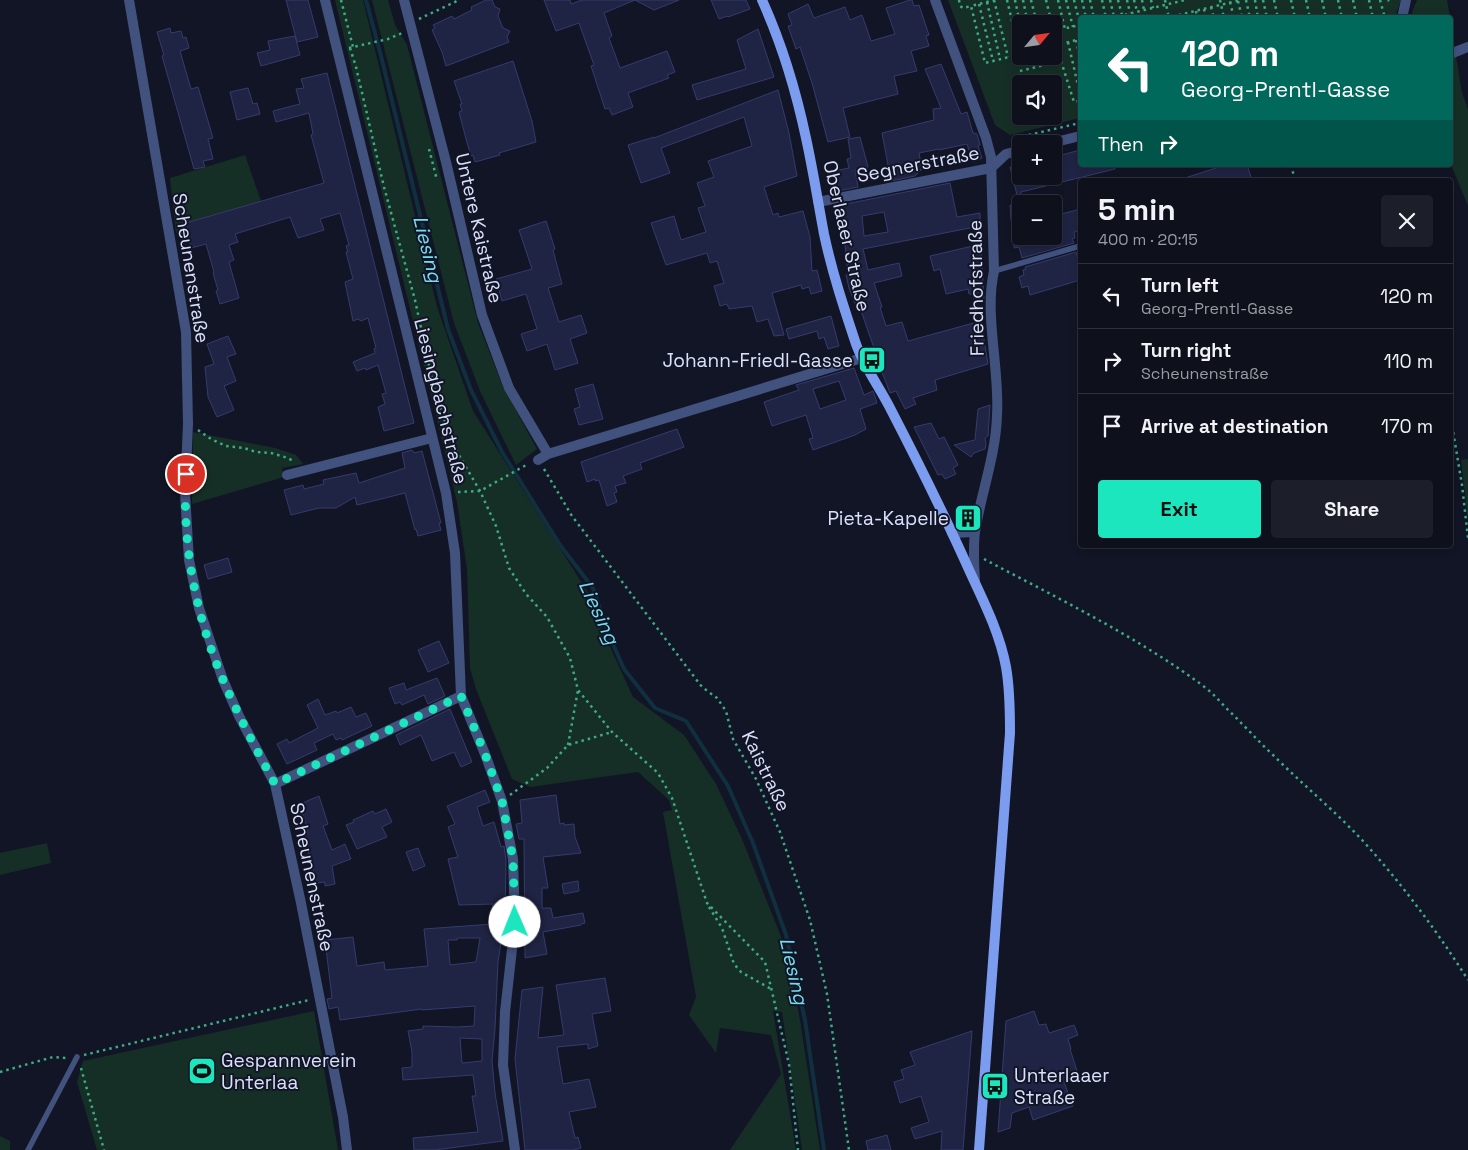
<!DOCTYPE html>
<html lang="en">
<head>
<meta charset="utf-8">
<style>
	:root { --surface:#0e101c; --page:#1c1e29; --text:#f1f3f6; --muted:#9b9da3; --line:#2e303b; --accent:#1ce6bd }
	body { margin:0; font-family:"Space Grotesk",sans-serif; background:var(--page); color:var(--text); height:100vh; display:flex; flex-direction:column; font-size:19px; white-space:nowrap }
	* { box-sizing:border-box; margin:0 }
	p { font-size:16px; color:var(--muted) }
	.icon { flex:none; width:28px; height:28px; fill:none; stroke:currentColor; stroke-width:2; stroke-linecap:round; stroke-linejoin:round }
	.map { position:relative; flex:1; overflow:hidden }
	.details { position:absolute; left:1078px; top:178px; width:375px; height:370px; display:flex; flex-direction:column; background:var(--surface); border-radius:5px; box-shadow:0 2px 8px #0003,0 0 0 1px var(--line) }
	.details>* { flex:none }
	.hud { position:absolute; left:1078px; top:15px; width:375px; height:152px; border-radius:5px; box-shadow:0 2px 8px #0003,0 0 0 1px var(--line); background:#00695c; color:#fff; overflow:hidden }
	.needle { width:32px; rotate:61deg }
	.controls { position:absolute; left:1012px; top:15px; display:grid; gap:10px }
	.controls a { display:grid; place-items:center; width:50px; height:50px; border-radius:5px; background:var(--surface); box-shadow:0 2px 8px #0003,0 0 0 1px var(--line); font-size:25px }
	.pin { position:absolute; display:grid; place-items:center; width:42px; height:42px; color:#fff; margin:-21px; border:2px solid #fff; border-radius:50%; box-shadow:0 1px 5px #0007 }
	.me { position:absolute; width:55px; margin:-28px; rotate:359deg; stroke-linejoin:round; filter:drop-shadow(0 0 4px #0008) }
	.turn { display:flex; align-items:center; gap:18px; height:105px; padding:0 20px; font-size:22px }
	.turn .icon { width:65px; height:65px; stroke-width:2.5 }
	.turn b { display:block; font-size:35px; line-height:42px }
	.then { display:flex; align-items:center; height:48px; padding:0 20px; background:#0003; gap:10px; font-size:19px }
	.round { display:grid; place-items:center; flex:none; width:52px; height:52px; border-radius:5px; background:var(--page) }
	.overview { display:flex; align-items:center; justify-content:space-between; height:85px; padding:0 20px }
	h1 { font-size:30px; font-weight:600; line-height:38px }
	.cta { display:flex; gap:10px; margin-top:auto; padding:10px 20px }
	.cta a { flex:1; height:58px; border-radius:5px; background:var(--accent); color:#111; font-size:20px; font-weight:600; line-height:58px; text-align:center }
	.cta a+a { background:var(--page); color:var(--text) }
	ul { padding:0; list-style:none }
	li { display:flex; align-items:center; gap:15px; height:65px; padding:0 20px; border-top:1px solid var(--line) }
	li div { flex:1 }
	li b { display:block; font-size:19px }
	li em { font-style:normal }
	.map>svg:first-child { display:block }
	.green { fill:#162f26; fill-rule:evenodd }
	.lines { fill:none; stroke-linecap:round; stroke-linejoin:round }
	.stream { stroke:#103040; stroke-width:4 }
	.building { fill:#202444; stroke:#353b6d; fill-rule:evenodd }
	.path { stroke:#3dac84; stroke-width:2.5; stroke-dasharray:2.5 4; stroke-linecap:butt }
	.lane { stroke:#42527f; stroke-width:5.5 }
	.street { stroke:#42527f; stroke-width:10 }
	.secondary { stroke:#7c9cf0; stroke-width:10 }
	.route { stroke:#1ce6bd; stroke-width:9; stroke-dasharray:0 16.2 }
	.labels { text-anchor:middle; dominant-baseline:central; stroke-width:4; stroke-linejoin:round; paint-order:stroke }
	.street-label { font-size:19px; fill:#dae0fb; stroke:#121525 }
	.poi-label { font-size:19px; fill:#dae0fb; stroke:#121525; text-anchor:end }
	.water-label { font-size:20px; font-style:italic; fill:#74dcef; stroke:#121525 }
</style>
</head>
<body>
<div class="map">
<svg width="1468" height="1150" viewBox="0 0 1468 1150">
	<rect width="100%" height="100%" fill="#121525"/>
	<path class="green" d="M335 0H363L437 307 473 411 594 602 600 625 633 697 684 735 716 784 742 839 786 949 800 1020 820 1150H802L782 1012 773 1011 796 1150H730L781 1074 771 1035 720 1028 716 1053 689 1015 696 997 663 812 672 810 669 800 638 772 530 787 512 779 476 689 470 668 467 569 457 502Z
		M372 0H388L395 25 407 45 478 323 503 387 537 449 516 465 480 391 454 323Z
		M948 0H1401L1395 17 1080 18V118L1010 135 995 125ZM1021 24H1054V56H1021ZM1021 84H1054V116H1021Z
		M1417 0H1447L1450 17H1413L1412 12Z
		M1450 19 1462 93 1468 109V206L1450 162Z
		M245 155 261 201 186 224 187 230 176 233 170 178Z
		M193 432 275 448 296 455 303 464 282 468 284 477 192 504Z
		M1468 459V521L1461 460Z
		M47 843 51 863 0 875V853Z
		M314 1011 338 1150H97L77 1082 83 1061Z
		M993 1076 1002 1077 1001 1092 992 1091Z
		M0 1136 10 1141V1150H0Z"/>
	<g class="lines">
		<path class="stream" d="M366 0 380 52 448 329 471 390 502 452 560 545 593 588 608 633 624 669 655 708 686 721 728 786 753 843 786 935 805 1020 824 1150"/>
	</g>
	<path class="building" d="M286 0H308L318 37 297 42Z
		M486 0H492L495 7 500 9 498 16 503 28 510 31 507 37 509 42 446 66 442 52 432 30 435 28 433 25 452 16 454 19 472 10 471 7Z
		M544 0H570L571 4 582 0H679L654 10 635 0 604 13 612 36 609 38 620 68 667 51 675 72 667 75 669 78 628 93 633 107 612 115 609 108 605 109 591 66 594 65 579 23 556 31Z
		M711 0H746L750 9 728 17 727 16 719 19Z
		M910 0H912L914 6 919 5 929 35 926 36 929 46 911 51 917 71 894 76 898 94 843 108 850 137 828 142 812 83 800 47 796 49 788 26 792 25 788 14 808 4 814 18 845 7 850 20 862 15 871 41 895 34 886 8Z
		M170 28 171 33 181 31 183 38 186 37 189 48 180 51 191 89 198 87 213 138 208 139 213 159 203 161 205 167 194 169 162 56 164 55 157 32Z
		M758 29 774 77 697 100 692 85 746 69 737 40Z
		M295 36 300 55 261 66 257 53 270 50 268 41Z
		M513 61 532 121 536 142 499 153 500 155 475 162 473 155 471 156 466 139 459 112 462 111 460 104H462L454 81Z
		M941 64 961 114 967 112 973 133 977 134 980 145 978 146 982 158 973 162 967 144 939 150V149L919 153 922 169 915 176 891 181 882 133 934 120 933 109 941 108 925 69Z
		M327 73 414 423 384 431 378 407 385 404 382 394 386 393 378 365 366 370 365 368 357 371 353 362 375 353 374 349 376 348 368 318 361 321 358 319 353 321 345 282 353 279 346 252H348L346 246 349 245 340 213 320 219 324 230 298 238 290 217 235 234 238 242 229 245 234 260 229 262 239 298 220 304 216 291 218 290 213 273 214 272 206 244 191 248 186 223 324 183 311 135 313 134 309 113 276 122 273 111 300 104 296 89 304 88 301 79Z
		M248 88 253 104 257 103 260 114 237 120 230 92Z
		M778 90 789 133 797 176 764 187 773 215 778 213 779 217 803 211 810 237 812 271 817 270 822 291 811 294 809 287 802 289 801 285 772 293 784 335 774 336 768 319 757 322 752 306 729 309 727 304 720 306 714 286 724 283 717 261 710 263 707 253 666 265 651 223 674 216 681 240 706 232 698 208 705 206 697 183 714 177 708 161 752 146 744 117 661 148 670 173 641 183 628 145 654 137V138Z
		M860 137 868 167 855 170 858 187 838 191 834 171 849 168 847 159 851 158 848 139Z
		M1080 150V165H1115V169L1021 192V195H1017L1010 167 1021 165V176H1054V157Z
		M1225 165H1247L1252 180H1186L1185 178Z
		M950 183 957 217 980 213V226L863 249 868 270 899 263 902 276 874 283 882 307H880L886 326 902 322 908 341 981 321 988 364 935 380 937 390 913 398 916 404 905 409 896 391 890 393 879 364 875 365 872 352 875 351 859 305 856 306 849 288 846 275H848L841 205ZM884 212 888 232 864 236 862 216Z
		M1021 204V236H1054V216L1080 209V231L1074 232 1075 238 1072 239 1074 243 1022 258 1019 247 1014 248V238L1017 237 1011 220 1010 205Z
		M546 221 555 249 553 250 562 284 548 288 559 322 581 315 587 333 570 339 578 363 555 370 547 344 527 351 521 334 537 329 526 294 502 301 496 279 532 269 519 230Z
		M981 244 984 299 974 302V294H969L968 289 946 294 940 269 934 271 930 256Z
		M1076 252 1080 265V280L1030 295 1028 286 1022 288 1019 277 1024 275 1023 270 1026 269 1025 267Z
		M831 316 839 346 828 349 824 337 819 339 817 331 789 339 786 329Z
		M228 336 236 354 227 357 236 381 224 386 234 410 217 417 208 397 205 367 214 364 207 344Z
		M854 368 864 395 873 391 877 403 860 409 866 429 855 435 813 450 809 439 813 438 806 415 772 426 764 402 799 390 796 385ZM839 381 846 400 820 409 813 389Z
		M593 384 603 419 579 425 574 409 580 407 575 389Z
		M990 405 988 436 985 438 986 444 985 449 974 453 971 457 954 445 975 440 978 409Z
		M931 423 939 439 944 437 958 465 953 468 956 474 945 479 942 474 938 475 914 427Z
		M677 429 684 447 640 463 642 469 623 476 626 483 615 486 617 492 614 493 617 502 607 506 599 480 595 481V479L587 482 581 462Z
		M412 450 414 453 422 451 441 523H439L441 530 418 536 416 529 415 530 405 493 357 505 355 497 336 508H319L291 515 284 490 303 485 304 489 324 484 323 480 356 473 359 483 405 468 402 453Z
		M228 558 232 572 208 579 204 565Z
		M439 641 449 663 428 672 418 650Z
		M437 678 445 696 428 704 424 695 402 705 400 702 395 704 389 688 404 683 406 690Z
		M318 699 325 715 336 711 337 713 351 707 356 717 366 713 372 726 342 740 341 738 336 740 333 734 314 743 317 750 287 764 277 744 287 739 289 743 318 728 307 705Z
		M450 709 472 762 461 767 454 752 432 761 421 735 400 745 396 735Z
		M485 790 490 802 477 807 483 826 494 822 501 847 504 846 506 860 505 917 498 962 495 1029 492 1061 495 1093 503 1141 435 1150H414L413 1138 478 1132 472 1096H476L473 1075 403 1080 402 1068 412 1067V1052L408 1031 423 1029V1026L457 1027 474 1026 475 1006 422 1010V1009L340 1020 338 1007 329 1009 327 999 332 998 325 940 353 937 357 966 384 962 385 970 428 966 424 929 493 924V904L459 905 448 859 458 857 448 827 455 824 447 806ZM457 938H480L476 962 450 965 448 940H457ZM460 1038 482 1039V1061L462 1063Z
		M556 795 560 824 564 823V825L574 824 575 837 581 853 543 857 548 888H542V908H551L553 918 583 913 585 923 581 924V925L543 932 547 954 525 958 524 839H519L516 824 522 823 520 800Z
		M319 796 328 824 323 826 332 850 345 844 351 859 332 866 335 884 325 886V882L317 883 303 834 308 833 300 804Z
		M386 809 392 822 382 827 387 837 357 849 346 825 354 822 353 820 373 811 375 814Z
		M418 848 425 866 413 871 406 852Z
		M578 881 579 891 564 894 562 884Z
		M605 978 611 1011 592 1014 598 1046 588 1049V1044L557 1047 563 1084 589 1079 596 1107 569 1112 575 1138 578 1137 581 1148 573 1150H525L515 1059 522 990 543 987 538 1038 564 1035 556 985Z
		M1034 1011 1039 1025 1046 1024 1049 1033 1074 1025 1078 1035 1068 1039 1071 1049H1070L1079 1077 1064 1082 1073 1106 1033 1120 1029 1107 1012 1113 1010 1128 998 1132 1006 1021Z
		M972 1031 963 1150H941L942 1131 915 1139 911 1128 929 1122 921 1096 900 1103 894 1082 904 1079 901 1070 915 1065 910 1052Z
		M887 1135 891 1150H868L866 1141Z"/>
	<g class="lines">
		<path class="path" d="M341 0 353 47
			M959 0 960 6 963 8 971 6
			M994 0 1008 57
			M995 0 971 6 985 63 1021 54
			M1007 0 1020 54
			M1015 0 1021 28
			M1023 0 1028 24
			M1031 0 1037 24
			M1046 0 1052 24
			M1058 0 1065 29
			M1066 0 1073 27
			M1074 0 1080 24
			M1082 0 1086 18
			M1090 0 1094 18
			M1102 0 1106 18
			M1110 0 1114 17
			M1118 0 1122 15
			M1127 0 1130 13
			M1134 0 1137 11
			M1142 0 1144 10
			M1151 0 1153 8
			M1165 0 1169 18
			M1220 0 1224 18
			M1246 0 1250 18
			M1255 0 1258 18
			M1263 0 1267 18
			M1274 0 1278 18
			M1291 0 1295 18
			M1306 0 1310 18
			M1322 0 1326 18
			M1338 0 1342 18
			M1353 0 1357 18
			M1369 0 1373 18
			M1380 0 1385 18
			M1388 0 1389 1
			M1238 1 1242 18
			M987 2 1000 59
			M1230 2 1234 18
			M979 4 993 61
			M1211 7 1214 18
			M1204 9 1206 18
			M1196 11 1197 18
			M1112 18 1185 0
			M1166 18 1241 0
			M419 19 459 0
			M1054 31 1080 25
			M1076 40 1080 58
			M1068 42 1080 94
			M1054 46 1080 39
			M349 48 388 39 402 33
			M350 48 356 67 384 187 415 300 434 389 453 445 480 491 496 526 509 568 526 594 547 617 570 658 578 690 612 732 658 773 672 798 707 903 765 962 789 1064 798 1150
			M1061 61 1074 102 1080 101
			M1020 71 1061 61 1054 32
			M1016 138 1080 123
			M429 149 437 180
			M1291 165 1295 180
			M1450 413 1462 485 1468 538
			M198 430 211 439 226 446 244 448 256 452 271 453 288 458 295 462
			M544 469 572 516 702 687 717 698 726 711 733 739 756 779 780 832 810 920 827 994 849 1150
			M458 492 480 491 528 464
			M984 559C1059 599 1138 637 1206 688 1213 694 1219 700 1225 707 1241 722 1256 739 1273 755 1302 784 1335 811 1363 841 1402 884 1437 931 1468 980
			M568 745 578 690
			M510 795 547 768 568 745 612 732
			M709 907 722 928 734 964 741 972 771 989
			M84 1055 309 1000
			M81 1068 104 1150
			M0 1072 53 1057 66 1058"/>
		<path class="lane" d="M994 271 1080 246
			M28 1150 77 1057"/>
		<path class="street" d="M129 0 186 332 188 424 185 493 189 560 199 608 223 680 239 716 275 784 301 903 343 1117 347 1150
			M325 0 446 493 455 553 461 696 485 754 502 801 513 859 515 922 505 1012 503 1065 515 1150
			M404 0 446 162 482 315 509 388 548 454
			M935 0 986 138 991 157 994 271C984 316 1000 369 997 415 996 455 981 493 975 532 973 548 974 565 975 581
			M1404 18 1403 14 1406 0
			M1450 54 1468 47
			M1048 144 1080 136
			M818 202 991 168 1006 154 1021 150
			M538 460 548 454 862 358
			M287 475 432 438
			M952 533 975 532
			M275 784 461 696"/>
		<path class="secondary" d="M762 0C782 44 796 91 806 138 813 170 818 202 824 234 832 272 844 308 856 344 864 366 878 385 889 406 917 460 945 516 970 572 984 602 1000 634 1006 667 1010 689 1010 711 1010 733L979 1150"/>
	</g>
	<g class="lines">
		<path class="route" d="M186 474C182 545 196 618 224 682 239 717 257 751 275 784L461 696 485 754 502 801 513 859 515 922"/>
	</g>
	<defs>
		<g id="bus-square" transform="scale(1.4375)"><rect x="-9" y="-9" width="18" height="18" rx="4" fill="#1ce6bd" stroke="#121525"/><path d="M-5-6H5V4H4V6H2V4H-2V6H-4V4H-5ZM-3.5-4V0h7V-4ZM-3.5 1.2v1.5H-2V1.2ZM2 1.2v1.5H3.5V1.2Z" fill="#111"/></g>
		<g id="building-square" transform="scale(1.4375)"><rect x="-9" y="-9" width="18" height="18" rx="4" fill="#1ce6bd" stroke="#121525"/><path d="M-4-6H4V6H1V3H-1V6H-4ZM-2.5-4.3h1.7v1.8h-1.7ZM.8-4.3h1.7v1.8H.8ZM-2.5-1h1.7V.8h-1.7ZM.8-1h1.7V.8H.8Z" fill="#111"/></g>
		<g id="stadium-square" transform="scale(1.4375)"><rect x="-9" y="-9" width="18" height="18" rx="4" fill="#1ce6bd" stroke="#121525"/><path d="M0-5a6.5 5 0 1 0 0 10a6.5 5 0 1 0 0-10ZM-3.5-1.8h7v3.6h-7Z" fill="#111"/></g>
	</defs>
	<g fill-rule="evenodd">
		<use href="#bus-square" x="872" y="360"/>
		<use href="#building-square" x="968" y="518"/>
		<use href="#stadium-square" x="202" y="1071"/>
		<use href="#bus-square" x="995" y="1086"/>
	</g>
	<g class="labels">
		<g class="street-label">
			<text transform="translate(918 164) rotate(-11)">Segnerstraße</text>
			<text transform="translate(479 228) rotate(77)">Untere Kaistraße</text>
			<text transform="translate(847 236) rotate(77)">Oberlaaer Straße</text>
			<text transform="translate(191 268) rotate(81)">Scheunenstraße</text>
			<text transform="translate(976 288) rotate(-91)">Friedhofstraße</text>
			<text transform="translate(441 401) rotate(76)">Liesingbachstraße</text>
			<text transform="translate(766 771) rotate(64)">Kaistraße</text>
			<text transform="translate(312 877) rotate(78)">Scheunenstraße</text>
		</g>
		<g class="poi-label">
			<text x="853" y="360">Johann-Friedl-Gasse</text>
			<text x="949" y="518">Pieta-Kapelle</text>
			<text x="221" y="1060" text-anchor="start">Gespannverein<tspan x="221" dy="22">Unterlaa</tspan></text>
			<text x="1014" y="1075" text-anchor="start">Unterlaaer<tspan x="1014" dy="22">Straße</tspan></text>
		</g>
		<g class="water-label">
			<text transform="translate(428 249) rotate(76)">Liesing</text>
			<text transform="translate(599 612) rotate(65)">Liesing</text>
			<text transform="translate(794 971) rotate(77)">Liesing</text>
		</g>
	</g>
</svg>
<div class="controls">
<a><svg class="needle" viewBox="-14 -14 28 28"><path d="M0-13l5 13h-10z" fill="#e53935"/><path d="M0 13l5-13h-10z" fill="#9b9da3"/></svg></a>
<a><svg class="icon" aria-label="sound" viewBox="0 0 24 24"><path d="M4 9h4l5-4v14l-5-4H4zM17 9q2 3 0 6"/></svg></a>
<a>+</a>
<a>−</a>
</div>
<div class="pin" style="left:186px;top:474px;background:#d93025"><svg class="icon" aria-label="arrive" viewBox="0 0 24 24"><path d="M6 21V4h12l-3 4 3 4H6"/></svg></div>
<svg class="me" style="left:515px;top:922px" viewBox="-20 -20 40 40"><circle r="19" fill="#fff"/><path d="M0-13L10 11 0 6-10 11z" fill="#1ce6bd"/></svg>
<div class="hud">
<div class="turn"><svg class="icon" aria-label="left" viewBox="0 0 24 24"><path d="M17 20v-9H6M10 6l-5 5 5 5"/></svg><div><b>120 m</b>Georg-Prentl-Gasse</div></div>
<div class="then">Then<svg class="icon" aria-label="right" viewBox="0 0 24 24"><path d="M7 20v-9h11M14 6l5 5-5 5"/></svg></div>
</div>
<section class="details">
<div class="overview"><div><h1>5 min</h1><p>400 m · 20:15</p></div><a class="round"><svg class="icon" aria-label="close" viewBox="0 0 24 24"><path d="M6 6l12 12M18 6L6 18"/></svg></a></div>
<ul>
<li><svg class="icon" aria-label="left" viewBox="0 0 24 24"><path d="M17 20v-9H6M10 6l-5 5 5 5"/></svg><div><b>Turn left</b><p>Georg-Prentl-Gasse</p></div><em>120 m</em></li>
<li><svg class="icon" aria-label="right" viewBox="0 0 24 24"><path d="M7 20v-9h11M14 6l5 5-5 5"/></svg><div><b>Turn right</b><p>Scheunenstraße</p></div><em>110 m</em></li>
<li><svg class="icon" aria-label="arrive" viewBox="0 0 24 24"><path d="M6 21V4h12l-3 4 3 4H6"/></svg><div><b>Arrive at destination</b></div><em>170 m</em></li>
</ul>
<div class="cta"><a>Exit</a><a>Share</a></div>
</section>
</div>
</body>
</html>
